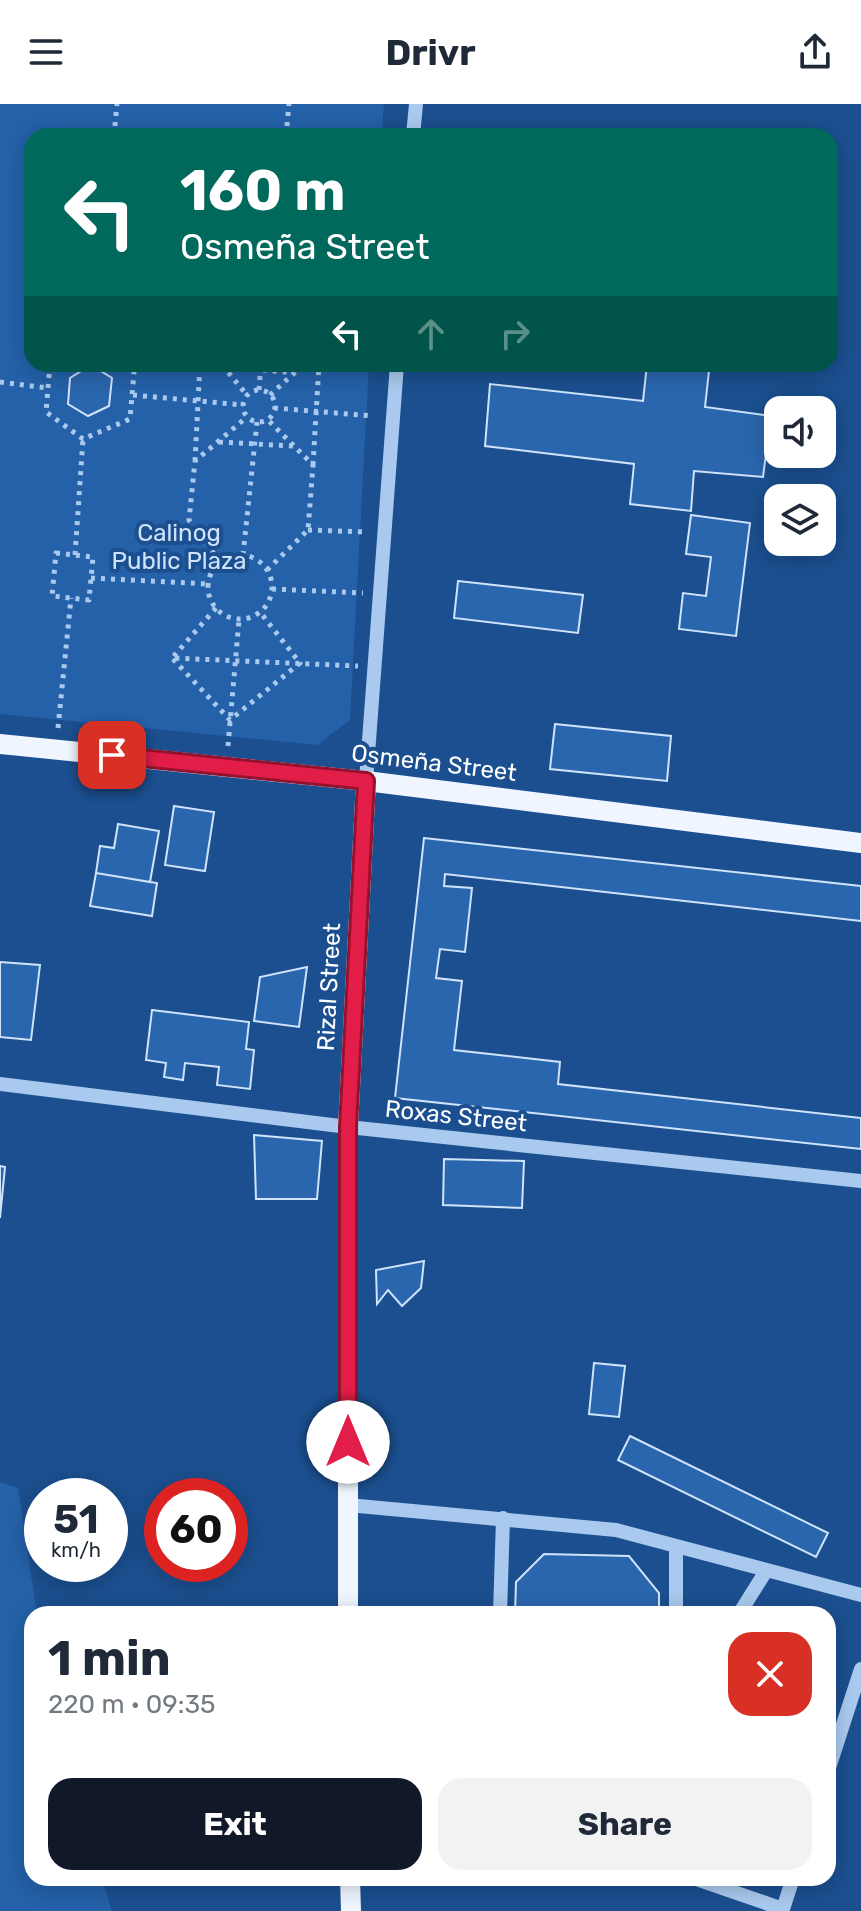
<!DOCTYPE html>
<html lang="en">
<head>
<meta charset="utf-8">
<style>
	:root { --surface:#fff; --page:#f2f2f3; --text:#1f2937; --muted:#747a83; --accent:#111827 }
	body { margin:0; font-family:Rubik,sans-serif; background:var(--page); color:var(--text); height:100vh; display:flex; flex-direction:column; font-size:30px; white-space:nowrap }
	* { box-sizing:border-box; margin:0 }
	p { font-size:26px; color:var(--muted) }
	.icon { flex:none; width:44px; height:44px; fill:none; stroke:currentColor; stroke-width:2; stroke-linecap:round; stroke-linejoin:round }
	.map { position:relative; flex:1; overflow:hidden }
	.sheet { position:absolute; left:24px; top:1502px; width:812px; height:280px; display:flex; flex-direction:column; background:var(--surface); border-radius:24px; box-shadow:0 4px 20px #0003 }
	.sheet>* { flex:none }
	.top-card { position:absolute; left:24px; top:24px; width:814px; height:244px; border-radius:24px; box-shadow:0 4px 20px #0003; background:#00695c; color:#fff; overflow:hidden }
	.controls { position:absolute; left:764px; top:292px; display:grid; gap:16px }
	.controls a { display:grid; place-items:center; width:72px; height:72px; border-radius:16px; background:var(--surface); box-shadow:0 4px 20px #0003; font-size:40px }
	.speed { position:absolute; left:24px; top:1374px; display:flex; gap:16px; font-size:40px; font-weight:700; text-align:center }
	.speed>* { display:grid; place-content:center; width:104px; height:104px; border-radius:50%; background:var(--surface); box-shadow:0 4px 20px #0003; line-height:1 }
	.speed small { font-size:20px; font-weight:400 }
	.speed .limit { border:12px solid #d22; background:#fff; color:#111 }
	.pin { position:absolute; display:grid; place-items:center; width:68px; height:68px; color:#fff; margin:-34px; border-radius:16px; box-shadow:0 4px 12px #0006 }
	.me { position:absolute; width:88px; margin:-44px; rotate:0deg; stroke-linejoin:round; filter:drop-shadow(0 0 6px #0008) }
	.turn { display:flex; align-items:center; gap:28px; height:168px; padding:0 24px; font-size:36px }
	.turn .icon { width:104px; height:104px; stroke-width:2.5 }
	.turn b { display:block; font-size:56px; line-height:68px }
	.lanes { display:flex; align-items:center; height:76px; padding:0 24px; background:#0003; justify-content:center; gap:40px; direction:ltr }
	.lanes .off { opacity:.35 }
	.round { display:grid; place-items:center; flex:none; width:84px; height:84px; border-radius:24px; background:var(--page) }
	.overview { display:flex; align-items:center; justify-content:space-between; height:136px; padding:0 24px }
	h1 { font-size:48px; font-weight:700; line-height:60px }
	.primary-button { display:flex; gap:16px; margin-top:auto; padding:16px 24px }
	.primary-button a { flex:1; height:92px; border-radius:24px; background:var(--accent); color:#fff; font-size:32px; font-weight:700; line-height:92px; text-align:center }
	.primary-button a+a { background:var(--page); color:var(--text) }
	header { display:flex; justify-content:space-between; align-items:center; height:104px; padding:0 24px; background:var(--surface); font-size:36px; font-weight:700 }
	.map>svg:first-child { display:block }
	.green { fill:#2461a8 }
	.building { fill:#2a66ad; stroke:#cfe3fa; stroke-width:2 }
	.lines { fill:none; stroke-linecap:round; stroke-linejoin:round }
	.path { stroke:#a9c9ee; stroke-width:5; stroke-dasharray:4 6; stroke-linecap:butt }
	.minor { stroke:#a9c9ee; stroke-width:14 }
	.major { stroke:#f0f6ff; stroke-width:20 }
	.route-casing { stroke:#92132f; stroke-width:20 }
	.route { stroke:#e11d48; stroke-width:14 }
	.labels { text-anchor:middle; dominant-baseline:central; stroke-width:8; stroke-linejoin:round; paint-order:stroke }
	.park-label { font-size:24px; fill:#cfe3fa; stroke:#1b4f8f }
	.street-label { font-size:24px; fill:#fff; stroke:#1b4f8f }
</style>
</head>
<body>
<header><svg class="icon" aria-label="menu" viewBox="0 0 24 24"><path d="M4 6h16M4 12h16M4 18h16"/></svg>Drivr<svg class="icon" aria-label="share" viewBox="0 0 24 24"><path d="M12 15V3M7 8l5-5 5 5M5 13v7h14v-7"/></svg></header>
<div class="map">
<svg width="861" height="1807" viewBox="0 0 861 1807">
	<rect width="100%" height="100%" fill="#1b4f8f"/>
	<path class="green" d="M0 0H384L382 32H32V260H369L350 616 317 641 0 610Z
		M0 1378 18 1384 37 1510H32V1774H102L112 1807H0Z"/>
	<path class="building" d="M647 260H668L709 267 705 303 771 312 763 373 694 367 691 407 630 400 634 360 485 342 490 280 643 297Z
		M91 261 112 274 109 302 88 312 68 300 70 274Z
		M691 411 750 419 736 532 679 525 683 489 706 492 711 453 686 450Z
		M458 477 583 491 578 529 454 514Z
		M555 620 671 632 667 677 550 665Z
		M174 702 214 708 205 767 165 761Z
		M118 720 159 727 150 778 96 769 100 742 114 744Z
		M424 734 861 782V817L445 770 444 782 472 784 465 848 440 845 436 874 462 877 454 946 560 958 558 980 861 1014V1045L395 994Z
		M96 769 157 779 152 812 90 802Z
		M0 858 40 861 31 936 0 933Z
		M307 863 299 923 254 917 260 873Z
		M152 906 249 918 246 945 254 946 250 985 217 981 219 963 185 959 183 976 164 973 166 959 146 956Z
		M254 1031 322 1037 317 1095H256Z
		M444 1055 524 1057 522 1104 443 1101Z
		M0 1062 5 1063 0 1114Z
		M424 1157 421 1184 402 1202 388 1186 377 1200 376 1166Z
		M594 1259 625 1262 619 1313 589 1310Z
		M630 1332 828 1429 816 1453 618 1356Z
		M544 1450 629 1452 659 1489V1510H515L516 1478Z"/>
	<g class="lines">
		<path class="path" d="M114 32 117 0
			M286 32 289 0
			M50 260 46 308 83 335 130 315 134 268 125 260
			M222 261 247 291
			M223 262 294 269
			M0 278 48 284
			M259 286 261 260
			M243 302a16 16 0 1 1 32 0a16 16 0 1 1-32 0Z
			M133 291 243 301
			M270 291 304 260
			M274 304 373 312
			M219 338 293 342
			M195 357 200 260
			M313 361 319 260
			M308 426 367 428
			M56 449 93 453 89 496 52 492Z
			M208 483a32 32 0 1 1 64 0a32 32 0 1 1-64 0Z
			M75 451 83 335
			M243 451 257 318
			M220 458 189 416 195 357 247 313
			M267 466 308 426 313 361 267 315
			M91 474 208 480
			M272 485 363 489
			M216 504 172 554 358 562
			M173 555 230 616 300 559 260 508
			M58 624 71 494
			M228 642 239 516"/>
		<path class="minor" d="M413 32 416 0
			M366 677 397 260
			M0 980 348 1023 861 1077
			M348 1401 616 1426 861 1491
			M500 1510 503 1414
			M676 1510V1443
			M739 1510 766 1467
			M828 1667 861 1565
			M693 1774 783 1805 793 1774"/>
		<path class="major" d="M0 640 366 677 861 739
			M348 1510V1023L366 677
			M350 1774 351 1807"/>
	</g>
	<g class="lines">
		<g class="route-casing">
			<path id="route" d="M112 651 366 677 348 1023V1338"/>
		</g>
		<use href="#route" class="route"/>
	</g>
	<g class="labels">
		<g class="park-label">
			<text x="179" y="429">Calinog<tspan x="179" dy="28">Public Plaza</tspan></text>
		</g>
		<g class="street-label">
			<text transform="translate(434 659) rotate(7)">Osmeña Street</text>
			<text transform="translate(329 883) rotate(-87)">Rizal Street</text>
			<text transform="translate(456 1012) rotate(6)">Roxas Street</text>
		</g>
	</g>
</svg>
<div class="controls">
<a><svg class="icon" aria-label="sound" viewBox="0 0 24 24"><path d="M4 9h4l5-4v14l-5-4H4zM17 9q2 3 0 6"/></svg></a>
<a><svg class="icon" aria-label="layers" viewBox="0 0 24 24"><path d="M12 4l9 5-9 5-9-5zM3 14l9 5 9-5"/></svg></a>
</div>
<div class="speed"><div>51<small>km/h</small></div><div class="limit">60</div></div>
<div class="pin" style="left:112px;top:651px;background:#d93025"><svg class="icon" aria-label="arrive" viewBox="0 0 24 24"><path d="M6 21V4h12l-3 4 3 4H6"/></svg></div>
<svg class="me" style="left:348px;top:1338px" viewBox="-20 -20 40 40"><circle r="19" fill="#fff"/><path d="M0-13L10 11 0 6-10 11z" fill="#e11d48"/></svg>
<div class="top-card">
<div class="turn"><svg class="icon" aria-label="left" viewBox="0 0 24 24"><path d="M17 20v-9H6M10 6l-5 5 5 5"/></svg><div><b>160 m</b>Osmeña Street</div></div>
<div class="lanes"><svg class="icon" aria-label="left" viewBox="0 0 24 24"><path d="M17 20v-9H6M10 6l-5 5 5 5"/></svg><svg class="icon off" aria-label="ahead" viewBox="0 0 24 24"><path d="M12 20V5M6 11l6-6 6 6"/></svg><svg class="icon off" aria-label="right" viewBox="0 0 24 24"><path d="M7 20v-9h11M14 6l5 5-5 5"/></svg></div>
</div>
<section class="sheet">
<div class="overview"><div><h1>1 min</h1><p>220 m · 09:35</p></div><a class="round" style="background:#d93025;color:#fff"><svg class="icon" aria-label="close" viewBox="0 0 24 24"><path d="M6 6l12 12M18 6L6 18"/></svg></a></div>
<div class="primary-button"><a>Exit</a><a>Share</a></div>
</section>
</div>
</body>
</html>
